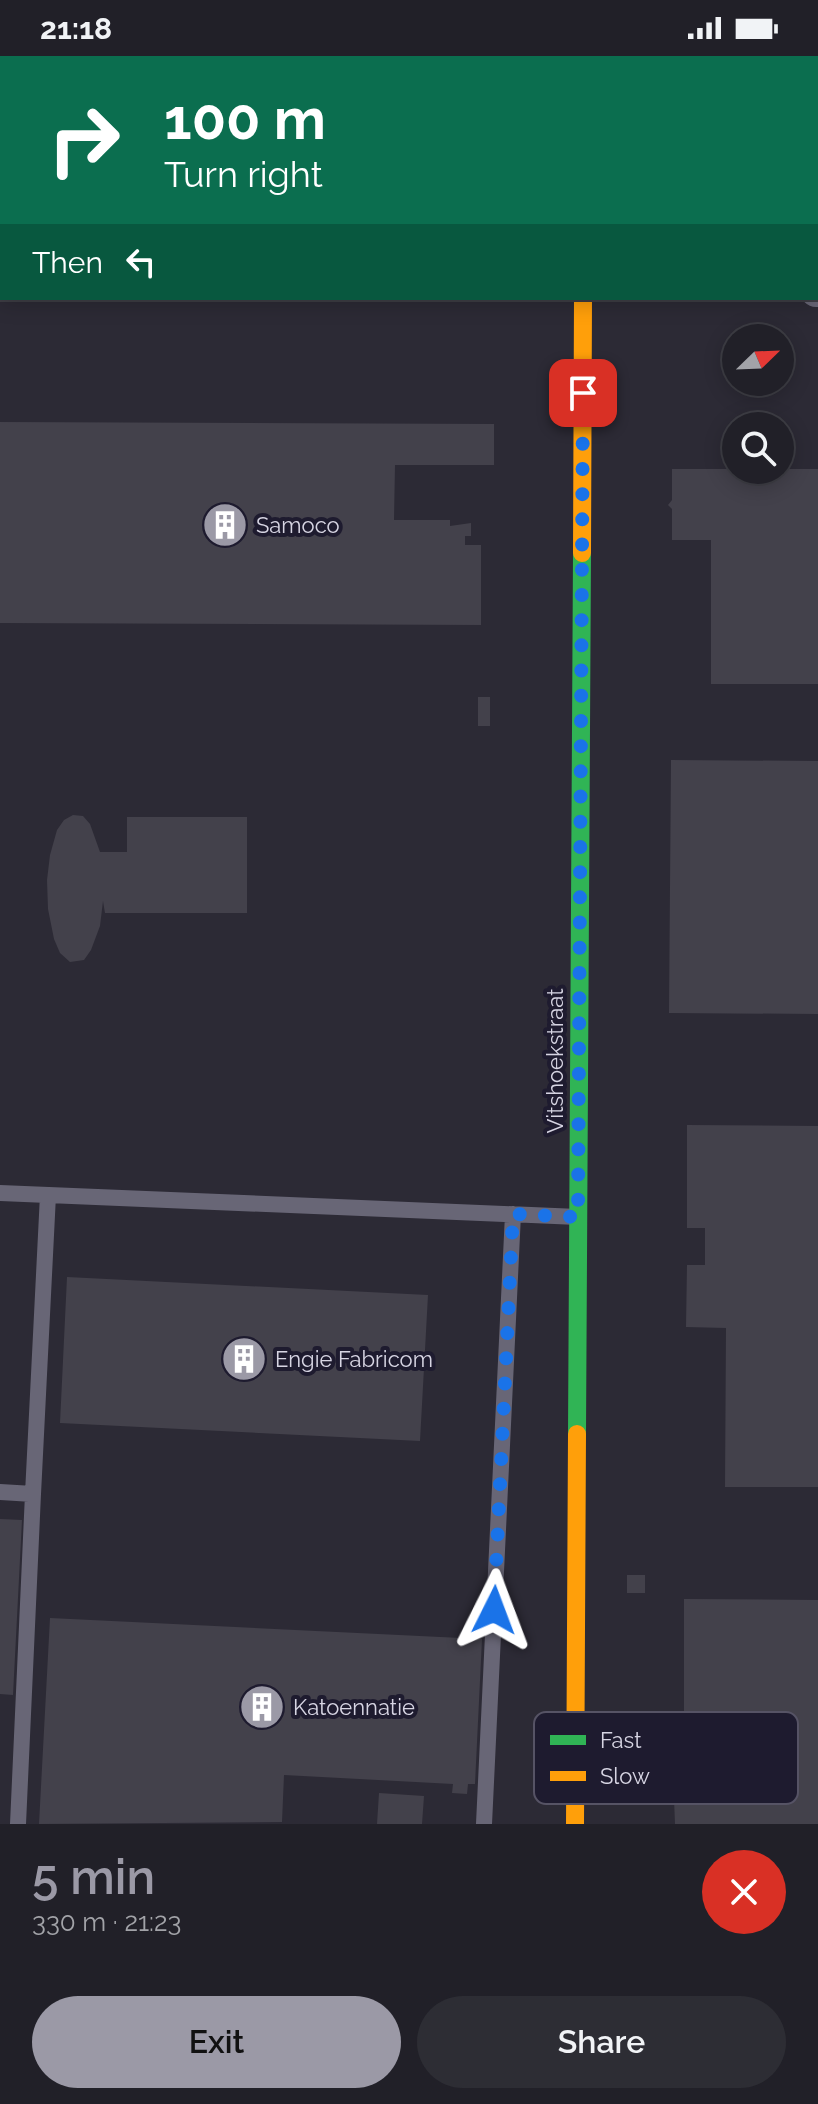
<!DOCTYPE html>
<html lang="en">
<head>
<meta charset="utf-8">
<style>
	:root { --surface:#212028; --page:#2d2d34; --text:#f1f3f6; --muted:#a2a3a8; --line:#3e3e45; --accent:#9b99a6 }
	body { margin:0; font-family:Raleway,sans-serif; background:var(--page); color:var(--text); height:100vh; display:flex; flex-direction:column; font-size:30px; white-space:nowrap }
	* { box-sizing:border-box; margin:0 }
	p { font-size:26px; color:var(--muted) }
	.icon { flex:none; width:44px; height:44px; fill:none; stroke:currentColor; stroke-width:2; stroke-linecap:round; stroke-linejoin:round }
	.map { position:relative; height:1768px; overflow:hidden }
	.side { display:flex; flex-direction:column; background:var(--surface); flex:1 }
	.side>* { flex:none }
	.top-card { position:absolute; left:0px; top:0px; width:818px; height:244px; box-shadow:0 4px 20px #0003,0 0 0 2px var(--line); background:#0b6e4f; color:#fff; overflow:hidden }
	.needle { width:52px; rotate:67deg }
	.buttons { position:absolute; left:722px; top:268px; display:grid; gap:16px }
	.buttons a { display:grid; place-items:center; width:72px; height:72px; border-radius:50%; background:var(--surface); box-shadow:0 4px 20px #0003,0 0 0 2px var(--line); font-size:40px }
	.pin { position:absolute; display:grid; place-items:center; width:68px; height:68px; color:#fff; margin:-34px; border-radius:16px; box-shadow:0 4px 12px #0006 }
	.me { position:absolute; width:88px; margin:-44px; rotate:3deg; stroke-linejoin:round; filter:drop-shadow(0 0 6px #0008) }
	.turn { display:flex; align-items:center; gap:28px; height:168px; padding:0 32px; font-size:36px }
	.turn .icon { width:104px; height:104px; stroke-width:2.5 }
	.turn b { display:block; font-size:56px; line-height:68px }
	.then { display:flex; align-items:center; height:76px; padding:0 32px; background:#0003; gap:16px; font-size:30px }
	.round { display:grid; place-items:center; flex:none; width:84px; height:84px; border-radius:42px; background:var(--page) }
	.summary { display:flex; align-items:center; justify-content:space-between; height:136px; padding:0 32px }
	h1 { font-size:48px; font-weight:600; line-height:60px; color:var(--accent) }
	.button { display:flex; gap:16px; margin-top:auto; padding:16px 32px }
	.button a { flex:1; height:92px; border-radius:48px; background:var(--accent); color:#111; font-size:32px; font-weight:600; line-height:92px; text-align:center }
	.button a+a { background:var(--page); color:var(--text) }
	.status { display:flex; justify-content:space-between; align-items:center; height:56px; padding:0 40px; background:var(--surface); direction:ltr }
	.status svg { height:22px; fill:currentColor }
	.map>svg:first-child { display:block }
	.building { fill:#43414b }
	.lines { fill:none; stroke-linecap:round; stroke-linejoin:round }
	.path { stroke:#62606c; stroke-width:5; stroke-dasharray:2 6; stroke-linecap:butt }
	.lane { stroke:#686676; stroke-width:16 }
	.street { stroke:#686676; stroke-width:32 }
	.fast { stroke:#30b455; stroke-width:18 }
	.slow { stroke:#ff9f0a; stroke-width:18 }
	.route { stroke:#1a73e8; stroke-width:14; stroke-dasharray:0 25.2 }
	.labels { text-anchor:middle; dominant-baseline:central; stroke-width:8; stroke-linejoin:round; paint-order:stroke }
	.poi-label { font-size:22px; fill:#d7d5e3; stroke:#1e1b2f; text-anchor:start }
	.street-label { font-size:22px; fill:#d7d5e3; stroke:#1e1b2f }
	.key { fill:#1e1b2f; stroke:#565365; stroke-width:2 }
	.key-label { font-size:22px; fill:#d7d5e3 }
</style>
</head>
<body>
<div class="status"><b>21:18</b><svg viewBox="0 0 49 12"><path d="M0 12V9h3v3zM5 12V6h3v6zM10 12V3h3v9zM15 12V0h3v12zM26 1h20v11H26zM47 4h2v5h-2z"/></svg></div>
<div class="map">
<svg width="818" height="1768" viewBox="0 0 818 1768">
	<rect width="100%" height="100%" fill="#2c2a35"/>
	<path class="building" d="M0 366 494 368V409H395L394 464H450V470L471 467V480H465V489H481V569L0 567Z
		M672 413H818V628H711V484H672V453L668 449 672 444Z
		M478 641H490V670H478Z
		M671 704 818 705V958L669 957Z
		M73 759 83 760 90 768 100 796H127V761H247V857H105L103 845 100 870 91 894 84 904 70 906 60 897 54 883 48 853 47 824 50 799 57 774 64 764Z
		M687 1069 818 1070V1431H725L726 1272 686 1271 687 1209H705V1172H687Z
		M67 1221 428 1239 420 1385 60 1367Z
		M0 1463 22 1464 13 1639 0 1638Z
		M627 1519H645V1537H627Z
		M684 1543 818 1544V1768H675L673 1717H684Z
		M50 1562 482 1583 475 1728H468L467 1738 452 1737 453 1728 284 1719 282 1766 39 1768Z
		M379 1737 424 1740 422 1768H377Z"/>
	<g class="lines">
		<path class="path" d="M0 127H2"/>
		<path class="lane" d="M376 0V2
			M633 0V2
			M816 141H818
			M0 1137 578 1161
			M0 1436 33 1438 48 1139
			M18 1768 33 1438
			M484 1768 513 1158"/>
		<path class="street" d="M0 165H2
			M816 235H818"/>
		<path class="fast" d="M577 1378 582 497"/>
		<path class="slow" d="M582 497 583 242
			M575 1768 577 1378"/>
	</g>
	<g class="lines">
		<path class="route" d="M494 1554 513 1158 578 1161 583 337"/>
	</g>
	<defs>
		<g id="building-disc" transform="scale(2.3)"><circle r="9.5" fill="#9b99a6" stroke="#1e1b2f"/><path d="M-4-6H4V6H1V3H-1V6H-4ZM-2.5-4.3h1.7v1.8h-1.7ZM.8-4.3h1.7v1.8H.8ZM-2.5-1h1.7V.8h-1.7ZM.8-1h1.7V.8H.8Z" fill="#fff"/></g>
	</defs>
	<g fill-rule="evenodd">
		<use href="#building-disc" x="225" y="469"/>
		<use href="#building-disc" x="244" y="1303"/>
		<use href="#building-disc" x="262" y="1651"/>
	</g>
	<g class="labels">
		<g class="poi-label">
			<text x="256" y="469">Samoco</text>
			<text x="275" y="1303">Engie Fabricom</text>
			<text x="293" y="1651">Katoennatie</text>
		</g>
		<g class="street-label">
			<text transform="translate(555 1005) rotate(-90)">Vitshoekstraat</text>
		</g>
	</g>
	<rect x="534" y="1656" width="264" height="92" rx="12" class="key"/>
	<rect x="550" y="1679" width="36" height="10" fill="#30b455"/>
	<rect x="550" y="1715" width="36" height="10" fill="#ff9f0a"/>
	<g class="key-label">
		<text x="600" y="1692">Fast</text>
		<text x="600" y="1728">Slow</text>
	</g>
</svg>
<div class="buttons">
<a><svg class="needle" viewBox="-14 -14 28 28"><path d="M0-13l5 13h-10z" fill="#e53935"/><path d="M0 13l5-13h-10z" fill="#a2a3a8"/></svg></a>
<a><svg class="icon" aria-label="search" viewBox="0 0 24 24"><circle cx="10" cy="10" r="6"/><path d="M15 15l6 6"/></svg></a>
</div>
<div class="pin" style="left:583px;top:337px;background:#d93025"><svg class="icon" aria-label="arrive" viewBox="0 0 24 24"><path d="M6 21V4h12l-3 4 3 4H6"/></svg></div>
<svg class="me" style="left:494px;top:1554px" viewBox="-20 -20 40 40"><path d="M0-17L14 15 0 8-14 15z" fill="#1a73e8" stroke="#fff" stroke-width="4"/></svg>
<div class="top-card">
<div class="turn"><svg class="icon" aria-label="right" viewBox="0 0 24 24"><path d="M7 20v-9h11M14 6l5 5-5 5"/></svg><div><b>100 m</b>Turn right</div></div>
<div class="then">Then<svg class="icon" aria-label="left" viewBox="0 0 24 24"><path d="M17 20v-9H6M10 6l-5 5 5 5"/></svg></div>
</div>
</div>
<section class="side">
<div class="summary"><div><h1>5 min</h1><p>330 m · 21:23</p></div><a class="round" style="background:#d93025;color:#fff"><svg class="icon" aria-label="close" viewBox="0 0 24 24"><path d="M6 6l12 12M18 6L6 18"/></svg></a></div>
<div class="button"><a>Exit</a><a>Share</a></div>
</section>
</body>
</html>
